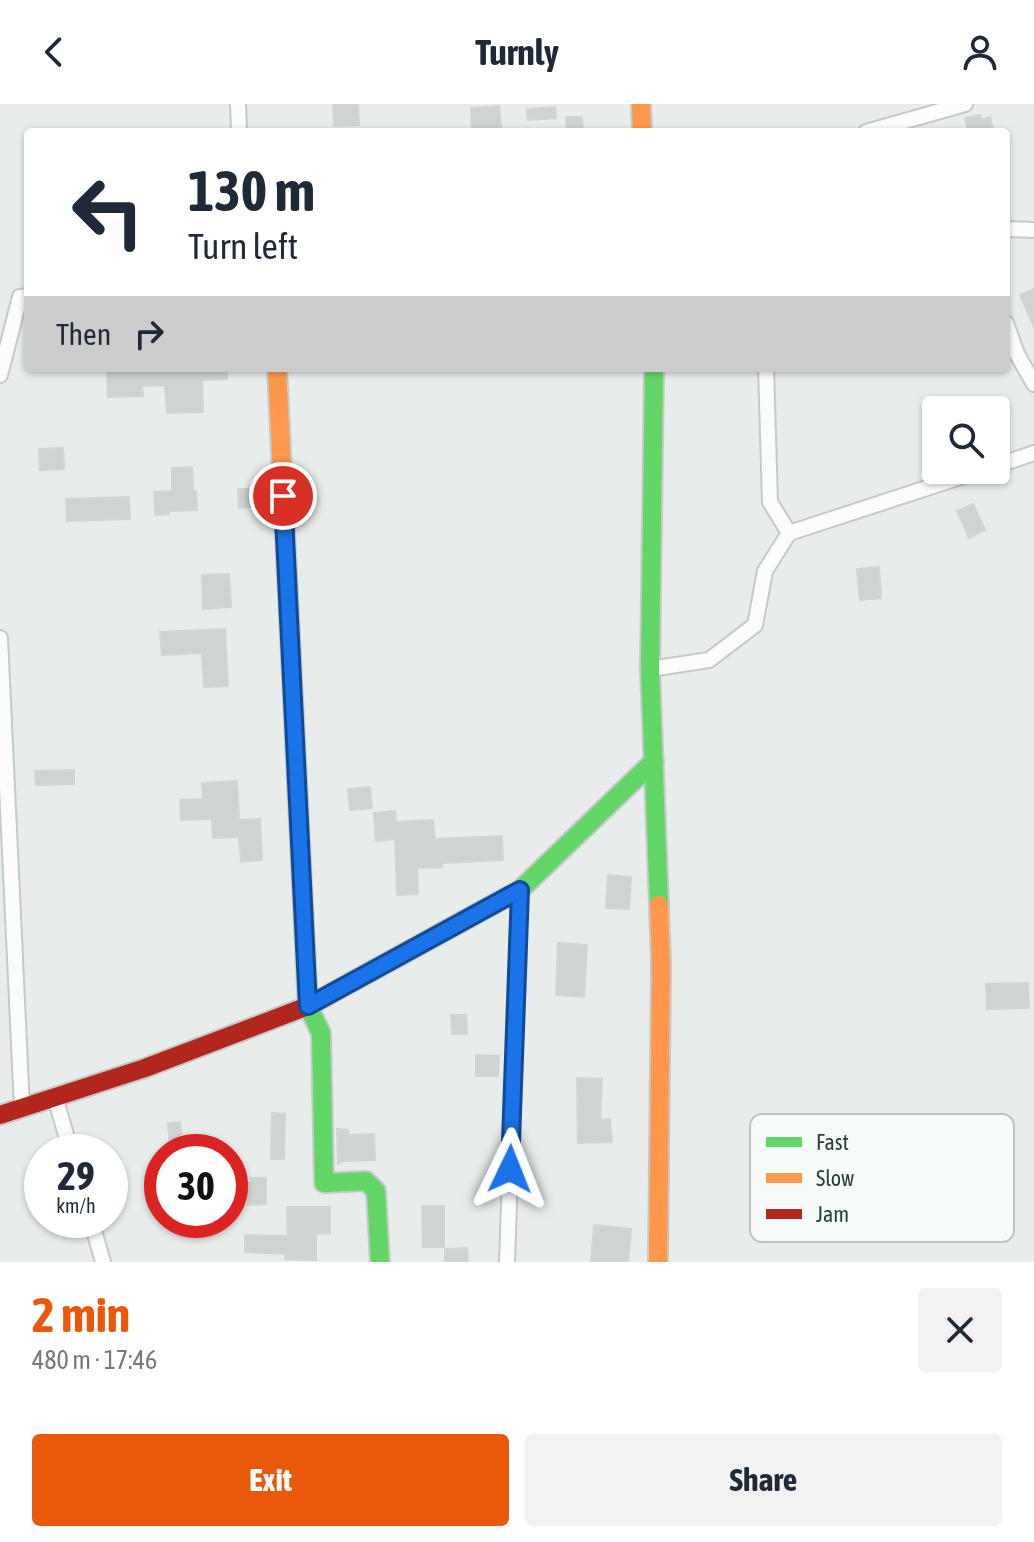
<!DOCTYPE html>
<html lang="en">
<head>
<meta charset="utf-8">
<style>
	:root { --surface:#fff; --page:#f2f2f3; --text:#1f2937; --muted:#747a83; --accent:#ea580c }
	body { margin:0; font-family:"Asap Condensed",sans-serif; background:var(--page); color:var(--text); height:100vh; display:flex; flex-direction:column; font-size:30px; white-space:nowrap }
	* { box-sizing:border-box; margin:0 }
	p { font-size:26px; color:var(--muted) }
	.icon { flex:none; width:44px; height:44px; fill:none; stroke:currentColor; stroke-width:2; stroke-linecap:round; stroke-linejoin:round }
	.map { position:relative; height:1158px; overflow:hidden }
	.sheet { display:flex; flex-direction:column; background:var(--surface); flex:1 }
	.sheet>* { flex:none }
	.hud { position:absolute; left:24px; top:24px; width:986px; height:244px; border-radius:8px; box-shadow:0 2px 6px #0004; background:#fff; color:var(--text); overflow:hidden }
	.buttons { position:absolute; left:922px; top:292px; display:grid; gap:16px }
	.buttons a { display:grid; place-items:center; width:88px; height:88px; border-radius:8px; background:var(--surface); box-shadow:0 2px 6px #0004; font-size:40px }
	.speed { position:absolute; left:24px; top:1030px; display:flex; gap:16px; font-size:40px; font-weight:700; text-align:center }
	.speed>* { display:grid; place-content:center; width:104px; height:104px; border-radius:50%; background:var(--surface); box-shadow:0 2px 6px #0004; line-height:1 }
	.speed small { font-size:20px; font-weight:400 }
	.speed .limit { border:12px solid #d22; background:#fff; color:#111 }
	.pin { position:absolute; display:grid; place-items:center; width:68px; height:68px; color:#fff; margin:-34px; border:4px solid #fff; border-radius:50%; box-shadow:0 2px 8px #0007 }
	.me { position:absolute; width:88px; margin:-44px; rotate:2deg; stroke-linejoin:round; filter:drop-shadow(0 0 6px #0008) }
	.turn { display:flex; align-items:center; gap:28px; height:168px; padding:0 32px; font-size:36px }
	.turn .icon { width:104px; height:104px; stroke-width:2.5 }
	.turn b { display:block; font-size:56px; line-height:68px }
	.then { display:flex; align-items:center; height:76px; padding:0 32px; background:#0003; gap:16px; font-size:30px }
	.round { display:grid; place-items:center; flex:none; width:84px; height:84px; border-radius:8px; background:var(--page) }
	.headline { display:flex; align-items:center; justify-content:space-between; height:136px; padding:0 32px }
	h1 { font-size:48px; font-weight:700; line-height:60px; color:var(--accent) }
	.button { display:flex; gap:16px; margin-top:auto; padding:16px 32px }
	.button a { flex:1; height:92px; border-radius:8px; background:var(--accent); color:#fff; font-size:32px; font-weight:700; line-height:92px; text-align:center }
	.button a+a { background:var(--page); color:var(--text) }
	header { display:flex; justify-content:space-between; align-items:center; height:104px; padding:0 32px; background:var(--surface); font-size:36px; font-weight:700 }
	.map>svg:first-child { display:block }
	.building { fill:#cfd4d2; stroke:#d1d6d4; stroke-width:2 }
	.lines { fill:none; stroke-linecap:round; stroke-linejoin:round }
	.street-casing { stroke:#c5cac8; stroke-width:18 }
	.fast-casing { stroke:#c3cbc8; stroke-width:22 }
	.slow-casing { stroke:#c3cbc8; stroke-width:22 }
	.jam-casing { stroke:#c3cbc8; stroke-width:22 }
	.street { stroke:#fcfcfc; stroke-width:14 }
	.fast { stroke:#63d668; stroke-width:18 }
	.slow { stroke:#ff974d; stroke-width:18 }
	.jam { stroke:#b3261e; stroke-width:18 }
	.route-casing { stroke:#114b97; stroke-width:20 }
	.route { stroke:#1a73e8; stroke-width:14 }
	.key { fill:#f7fbf9; stroke:#b8c4c0; stroke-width:2 }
	.key-label { font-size:22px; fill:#24423a }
</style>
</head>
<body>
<header><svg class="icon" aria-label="back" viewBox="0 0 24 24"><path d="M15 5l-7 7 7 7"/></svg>Turnly<svg class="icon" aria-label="person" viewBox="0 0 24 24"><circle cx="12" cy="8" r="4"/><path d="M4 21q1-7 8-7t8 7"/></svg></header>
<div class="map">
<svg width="1034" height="1158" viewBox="0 0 1034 1158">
	<rect width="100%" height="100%" fill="#e8edeb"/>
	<path class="building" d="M333 0H358L359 21 334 22Z
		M499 2 501 25 472 27 471 4Z
		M555 3 556 14 528 16 527 5Z
		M980 11 981 16 990 13 994 28H968L965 14Z
		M566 13H582L583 28H567Z
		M1034 185V223L1020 191Z
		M160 264H227V275L202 276 203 308 167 309 165 281 142 282 143 292 108 293 107 268 160 266Z
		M63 344 64 365 40 366 39 345Z
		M192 363 193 387H196L197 406 169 407V410L155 411 154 388 172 387V364Z
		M238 385H254L255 403 239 404Z
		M129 393 130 415 67 417 66 395Z
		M973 400 985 426 969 434 957 407Z
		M879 463 881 494 860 496 857 465Z
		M229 470 231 503 203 505 202 471Z
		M225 525 228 582 204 583 202 549 162 551 160 528Z
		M74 666V680L36 681 35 667Z
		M237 677 239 716 260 715 262 756 241 758 239 733 213 734 212 715 181 716 180 696 203 695 202 679Z
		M370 683 372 704 350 706 348 685Z
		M395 707 396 718 433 716 435 735 502 732 503 756 442 759V763L417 764 418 790 397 791 395 735 376 737 374 709Z
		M608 771 631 773 629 805 606 804Z
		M558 839 587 841 584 893 556 891Z
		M1028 879 1029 904 987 905 986 880Z
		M451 911H466L467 930H452Z
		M476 951 499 952 498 972H476Z
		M577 974 602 975 600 1016 610 1015 612 1038 578 1039Z
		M272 1009 285 1010 284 1055H271Z
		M180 1018 182 1035 198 1034 199 1048H174V1043L170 1044 168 1019Z
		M337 1025 348 1026 349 1031 374 1030 375 1056 343 1057 338 1060Z
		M251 1074H266V1100L248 1101V1079H252Z
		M422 1102H444V1143H423Z
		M287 1103H330V1129L316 1130V1156L285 1155 286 1150 245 1148V1131L288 1132Z
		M594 1121 631 1125 628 1158H591Z
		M467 1144 468 1158H445V1145Z"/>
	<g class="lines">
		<g class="street-casing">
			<path id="street" d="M238 0 239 28
				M866 28 965 0
				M1006 125 1034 126
				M1006 219 1017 250 1034 280
				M766 264 770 398 789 429
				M0 271 20 193 28 192
				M996 362 1034 349
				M0 534 22 1004
				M650 565 709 556 755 521 765 467 789 429 982 366
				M55 993 71 1048
				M91 1116 103 1158
				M507 1158 520 786"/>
		</g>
		<g class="fast-casing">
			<path id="fast" d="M654 264 650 565 659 801
				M494 800 520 786 654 657
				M307 884 308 902 321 929 324 1079 366 1077 376 1087 380 1158"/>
		</g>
		<g class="slow-casing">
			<path id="slow" d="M641 0 642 28
				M277 264 307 884
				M658 1158 661 860 659 801"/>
		</g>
		<g class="jam-casing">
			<path id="jam" d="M0 1011 145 964 308 902 494 800"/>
		</g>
		<use href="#street" class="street"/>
		<use href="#fast" class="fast"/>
		<use href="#slow" class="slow"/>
		<use href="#jam" class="jam"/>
	</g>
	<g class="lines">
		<g class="route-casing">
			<path id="route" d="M283 392 308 902 520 786 510 1065"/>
		</g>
		<use href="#route" class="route"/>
	</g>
	<rect x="750" y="1010" width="264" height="128" rx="12" class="key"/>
	<rect x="766" y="1033" width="36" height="10" fill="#63d668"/>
	<rect x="766" y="1069" width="36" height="10" fill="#ff974d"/>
	<rect x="766" y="1105" width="36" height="10" fill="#b3261e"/>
	<g class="key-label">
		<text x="816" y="1046">Fast</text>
		<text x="816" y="1082">Slow</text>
		<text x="816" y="1118">Jam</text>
	</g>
</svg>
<div class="buttons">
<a><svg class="icon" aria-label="search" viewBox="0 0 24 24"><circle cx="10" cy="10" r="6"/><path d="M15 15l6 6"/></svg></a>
</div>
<div class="speed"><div>29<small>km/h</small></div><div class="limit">30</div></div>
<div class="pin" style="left:283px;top:392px;background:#d93025"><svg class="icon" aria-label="arrive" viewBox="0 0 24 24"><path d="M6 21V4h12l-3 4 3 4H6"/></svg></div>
<svg class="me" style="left:510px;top:1065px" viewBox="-20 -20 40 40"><path d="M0-17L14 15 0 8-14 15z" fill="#1a73e8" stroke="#fff" stroke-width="4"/></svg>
<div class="hud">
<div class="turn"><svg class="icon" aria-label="left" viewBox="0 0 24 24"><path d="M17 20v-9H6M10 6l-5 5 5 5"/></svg><div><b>130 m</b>Turn left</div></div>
<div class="then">Then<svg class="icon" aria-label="right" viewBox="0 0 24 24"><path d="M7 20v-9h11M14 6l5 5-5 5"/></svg></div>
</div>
</div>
<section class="sheet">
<div class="headline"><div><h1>2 min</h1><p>480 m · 17:46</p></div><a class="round"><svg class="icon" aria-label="close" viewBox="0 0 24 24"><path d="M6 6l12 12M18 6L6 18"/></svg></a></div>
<div class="button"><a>Exit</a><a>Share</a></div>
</section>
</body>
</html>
